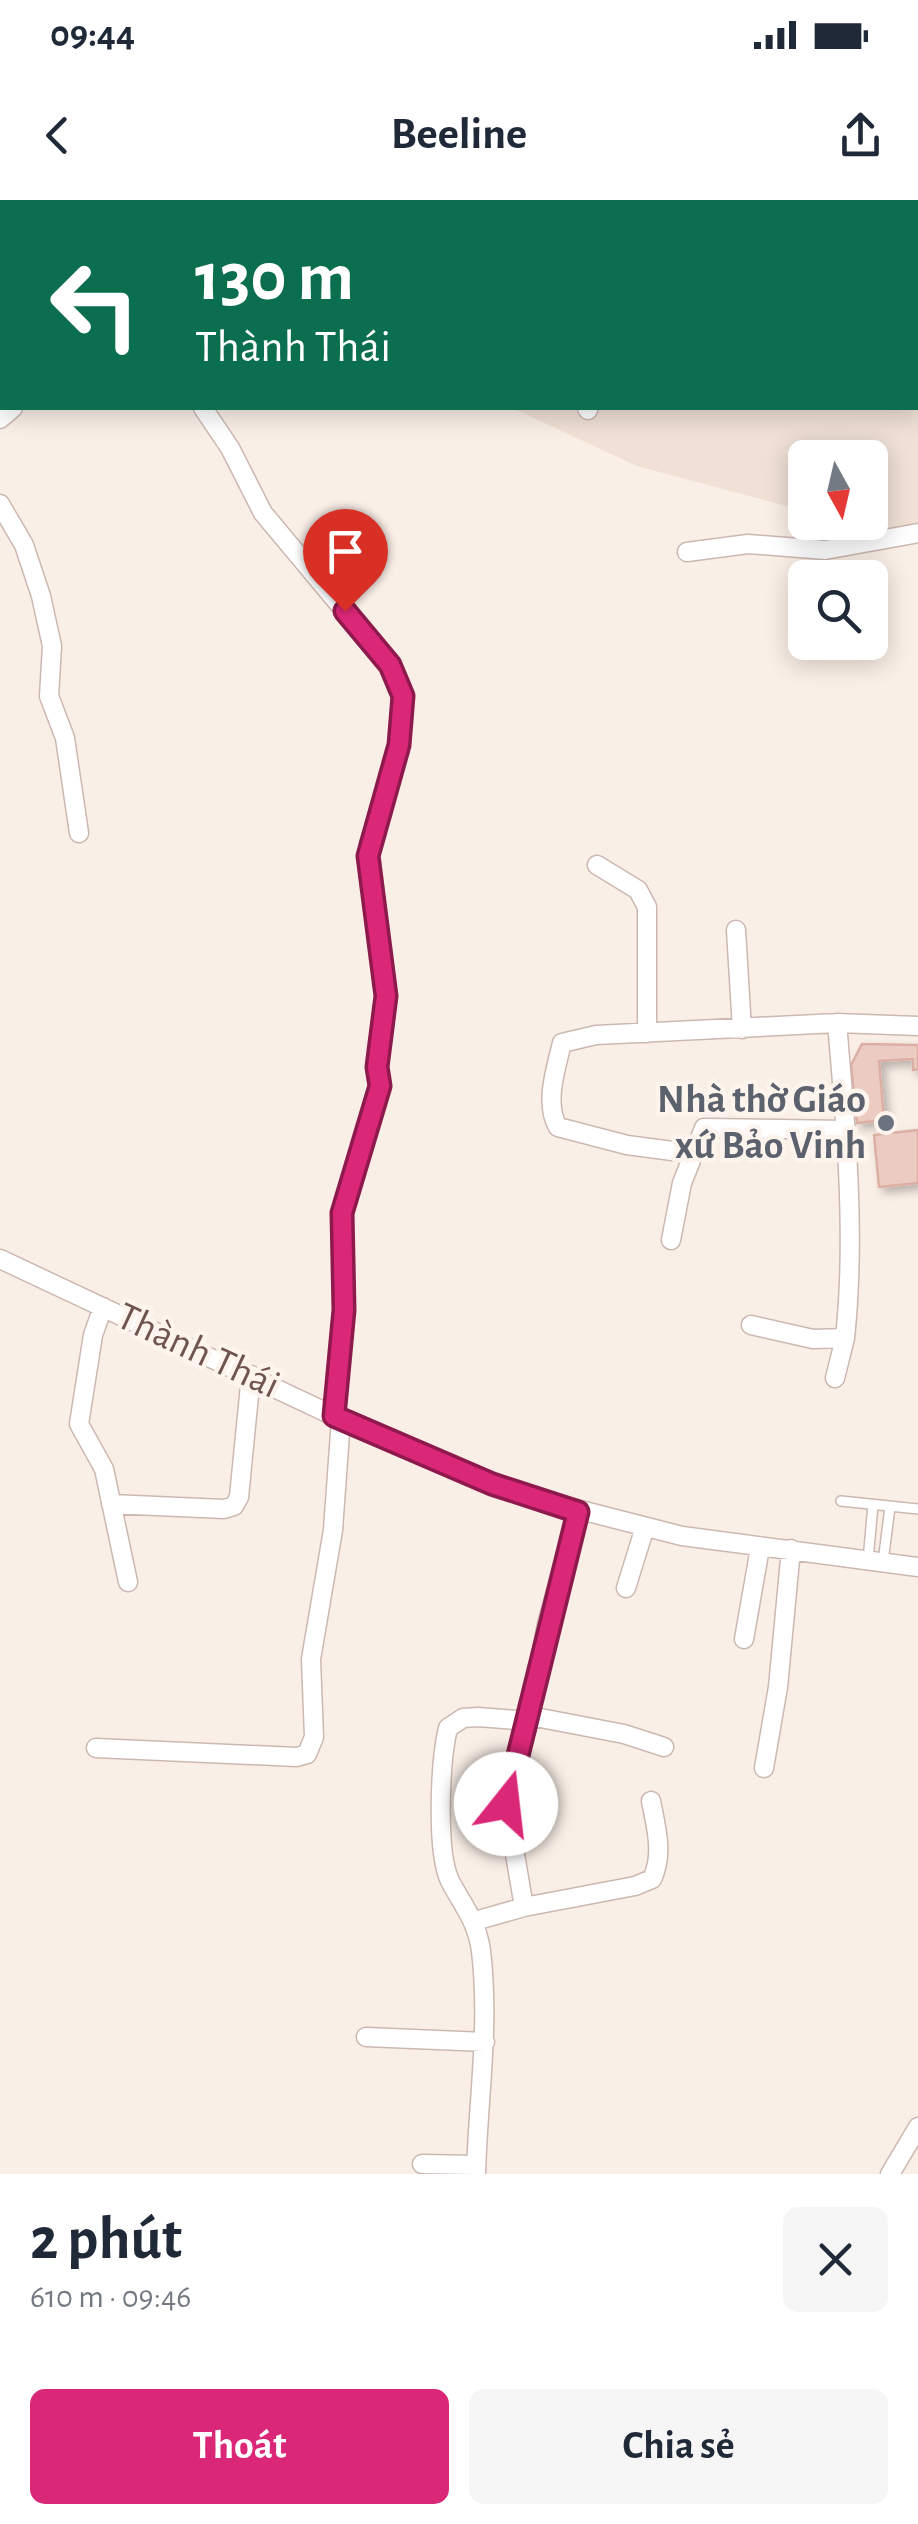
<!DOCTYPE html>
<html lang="vi">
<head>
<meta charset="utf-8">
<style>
	:root { --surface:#fff; --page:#f6f6f7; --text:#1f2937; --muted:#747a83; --accent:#db2777 }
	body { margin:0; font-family:"Alegreya Sans",sans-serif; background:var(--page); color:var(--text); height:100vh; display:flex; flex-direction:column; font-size:38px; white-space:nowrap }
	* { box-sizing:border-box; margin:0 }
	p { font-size:32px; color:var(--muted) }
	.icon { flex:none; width:55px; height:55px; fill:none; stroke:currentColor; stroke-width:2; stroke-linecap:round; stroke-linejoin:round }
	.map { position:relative; height:1974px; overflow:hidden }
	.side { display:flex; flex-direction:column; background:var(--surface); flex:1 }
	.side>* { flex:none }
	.top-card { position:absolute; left:0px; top:0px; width:920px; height:210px; box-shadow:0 5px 25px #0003; background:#0b6e4f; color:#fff; overflow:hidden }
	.needle { width:65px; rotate:172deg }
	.fabs { position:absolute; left:788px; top:240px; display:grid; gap:20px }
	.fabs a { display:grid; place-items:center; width:100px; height:100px; border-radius:15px; background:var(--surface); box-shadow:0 5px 25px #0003; font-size:50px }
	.pin { position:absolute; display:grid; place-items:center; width:85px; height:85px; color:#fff; margin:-102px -42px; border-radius:50% 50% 50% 0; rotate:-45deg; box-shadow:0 0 10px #0007 }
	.pin .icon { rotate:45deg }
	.me { position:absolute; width:110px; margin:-55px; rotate:16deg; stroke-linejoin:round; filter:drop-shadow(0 0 8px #0008) }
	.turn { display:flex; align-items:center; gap:35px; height:210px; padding:0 30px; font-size:45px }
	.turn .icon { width:130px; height:130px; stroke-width:2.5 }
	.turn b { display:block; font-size:70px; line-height:85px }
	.round { display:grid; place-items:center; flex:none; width:105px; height:105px; border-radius:15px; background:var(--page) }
	.headline { display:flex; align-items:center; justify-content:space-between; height:170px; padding:0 30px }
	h1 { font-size:60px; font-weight:700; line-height:75px }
	.primary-button { display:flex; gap:20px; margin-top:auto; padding:20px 30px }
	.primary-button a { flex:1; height:115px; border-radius:15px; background:var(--accent); color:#fff; font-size:40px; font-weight:700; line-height:115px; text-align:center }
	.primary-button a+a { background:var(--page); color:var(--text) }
	.status { display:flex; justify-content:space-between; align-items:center; height:70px; padding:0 50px; background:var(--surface); direction:ltr }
	.status svg { height:28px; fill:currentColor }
	header { display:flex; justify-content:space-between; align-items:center; height:130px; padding:0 30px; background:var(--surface); font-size:45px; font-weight:700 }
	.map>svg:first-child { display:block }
	.residential { fill:#f0e0d6 }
	.building { fill:#eccbc2; stroke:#dcafa4; stroke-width:2.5; filter:url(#shadow) }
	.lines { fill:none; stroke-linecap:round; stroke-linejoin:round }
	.lane-casing { stroke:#ccb8b1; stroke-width:12 }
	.street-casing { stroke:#ccb8b1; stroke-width:21 }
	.secondary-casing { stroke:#ceb7af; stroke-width:29 }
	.lane { stroke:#fff; stroke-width:9 }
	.street { stroke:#fff; stroke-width:18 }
	.secondary { stroke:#fff; stroke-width:25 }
	.route-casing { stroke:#8e194d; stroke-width:25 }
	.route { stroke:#db2777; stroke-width:18 }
	.worship-dot { fill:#6b7280; stroke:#fdf4ed; stroke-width:4 }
	.labels { text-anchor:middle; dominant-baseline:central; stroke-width:9; stroke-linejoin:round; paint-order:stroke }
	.worship-label { font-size:40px; font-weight:bold; fill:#5b616d; stroke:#fdf4ed; text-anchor:end }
	.street-label { font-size:40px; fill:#70544e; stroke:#fdf4ed }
</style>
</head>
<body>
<div class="status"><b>09:44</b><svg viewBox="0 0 49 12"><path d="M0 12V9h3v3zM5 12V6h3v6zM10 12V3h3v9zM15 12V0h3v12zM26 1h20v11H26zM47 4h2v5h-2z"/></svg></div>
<header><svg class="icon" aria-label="back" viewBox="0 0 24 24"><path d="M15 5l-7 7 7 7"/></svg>Beeline<svg class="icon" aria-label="share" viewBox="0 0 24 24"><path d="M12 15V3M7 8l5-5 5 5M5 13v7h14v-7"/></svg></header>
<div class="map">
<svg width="918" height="1974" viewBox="0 0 918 1974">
	<defs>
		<filter id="shadow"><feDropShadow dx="5" dy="5" stdDeviation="5" flood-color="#0004"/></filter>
	</defs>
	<rect width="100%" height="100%" fill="#faefe7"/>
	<path class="residential" d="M237 0H918V341L848 323 870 322V258H805V311L637 266 512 208H918V2Z"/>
	<path class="building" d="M862 844 918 845V869L913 870V859L879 861 884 920 857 923 851 865Z
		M918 930V983L879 987 874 935Z"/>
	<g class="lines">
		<g class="lane-casing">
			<path id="lane" d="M345 0 348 2
				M841 1301 918 1309
				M868 1360 873 1305
				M883 1362 890 1307"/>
		</g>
		<g class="street-casing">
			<path id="street" d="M231 2 233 0
				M543 2 546 0
				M203 208 230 248 263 313 390 465 403 496 399 545 369 644 386 796 377 867 380 886 341 1013 344 1110 334 1216
				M587 208 588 210
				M0 219 13 208
				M0 304 24 345 41 396 52 446 49 496 65 538 79 633
				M687 352 748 344 825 350 918 333
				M597 665 638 690 647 707V833
				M736 730 742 829
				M695 954 627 945 558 927C544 904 556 868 562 843L596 835 837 823 918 826
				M671 1040 682 983 704 928 846 930
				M0 1059 334 1216 522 1295 682 1336 918 1367
				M103 1107 93 1135 79 1224 104 1269 128 1382
				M751 1125 813 1139 845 1138C856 1034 846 927 837 823
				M835 1178 845 1138
				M111 1304 224 1309 234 1306 239 1297 251 1175
				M626 1388 645 1327
				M744 1439 760 1348
				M530 1516 624 1534 664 1547
				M96 1548 297 1557 307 1554 314 1537 311 1459 333 1330 341 1219
				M764 1568 778 1487 791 1349
				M524 1707 635 1686 652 1679C664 1654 656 1627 651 1601
				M475 1721 524 1707 505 1596 529 1521
				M366 1837 485 1842
				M422 1964 476 1965
				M476 1974C478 1899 490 1826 481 1751 477 1721 463 1706 450 1681 436 1652 440 1561 448 1528L463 1518 478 1517 529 1521 547 1424 578 1312
				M890 1974 918 1927"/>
		</g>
		<g class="secondary-casing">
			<path id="secondary" d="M899 0 900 2
				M918 46V47"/>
		</g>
		<use href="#lane" class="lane"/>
		<use href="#street" class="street"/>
		<use href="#secondary" class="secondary"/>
	</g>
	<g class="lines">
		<g class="route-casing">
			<path id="route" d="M345 411 390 465 403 496 399 545 368 656 386 796 377 867 380 886 342 1013 344 1110 334 1216 492 1284 578 1312 506 1604"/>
		</g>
		<use href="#route" class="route"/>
	</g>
	<circle class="worship-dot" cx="886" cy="923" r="10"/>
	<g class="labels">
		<g class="worship-label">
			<text x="866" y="900">Nhà thờ Giáo<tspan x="866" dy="46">xứ Bảo Vinh</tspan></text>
		</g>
		<g class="street-label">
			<text transform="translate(198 1151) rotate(25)">Thành Thái</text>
		</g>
	</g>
</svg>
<div class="fabs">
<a><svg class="needle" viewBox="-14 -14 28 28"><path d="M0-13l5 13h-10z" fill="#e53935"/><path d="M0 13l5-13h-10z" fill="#747a83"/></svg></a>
<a><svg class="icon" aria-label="search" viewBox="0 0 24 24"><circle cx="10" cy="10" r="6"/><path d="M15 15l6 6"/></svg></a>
</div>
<div class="pin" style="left:345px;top:411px;background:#d93025"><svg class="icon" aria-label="arrive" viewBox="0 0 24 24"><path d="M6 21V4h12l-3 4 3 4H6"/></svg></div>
<svg class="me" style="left:506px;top:1604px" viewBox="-20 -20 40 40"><circle r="19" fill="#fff"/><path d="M0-13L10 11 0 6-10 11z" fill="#db2777"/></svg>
<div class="top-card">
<div class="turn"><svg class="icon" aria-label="left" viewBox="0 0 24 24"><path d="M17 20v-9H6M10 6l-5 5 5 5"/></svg><div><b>130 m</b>Thành Thái</div></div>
</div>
</div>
<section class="side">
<div class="headline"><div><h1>2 phút</h1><p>610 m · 09:46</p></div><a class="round"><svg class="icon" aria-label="close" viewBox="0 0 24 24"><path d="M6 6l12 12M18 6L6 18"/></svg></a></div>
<div class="primary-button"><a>Thoát</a><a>Chia sẻ</a></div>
</section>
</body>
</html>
